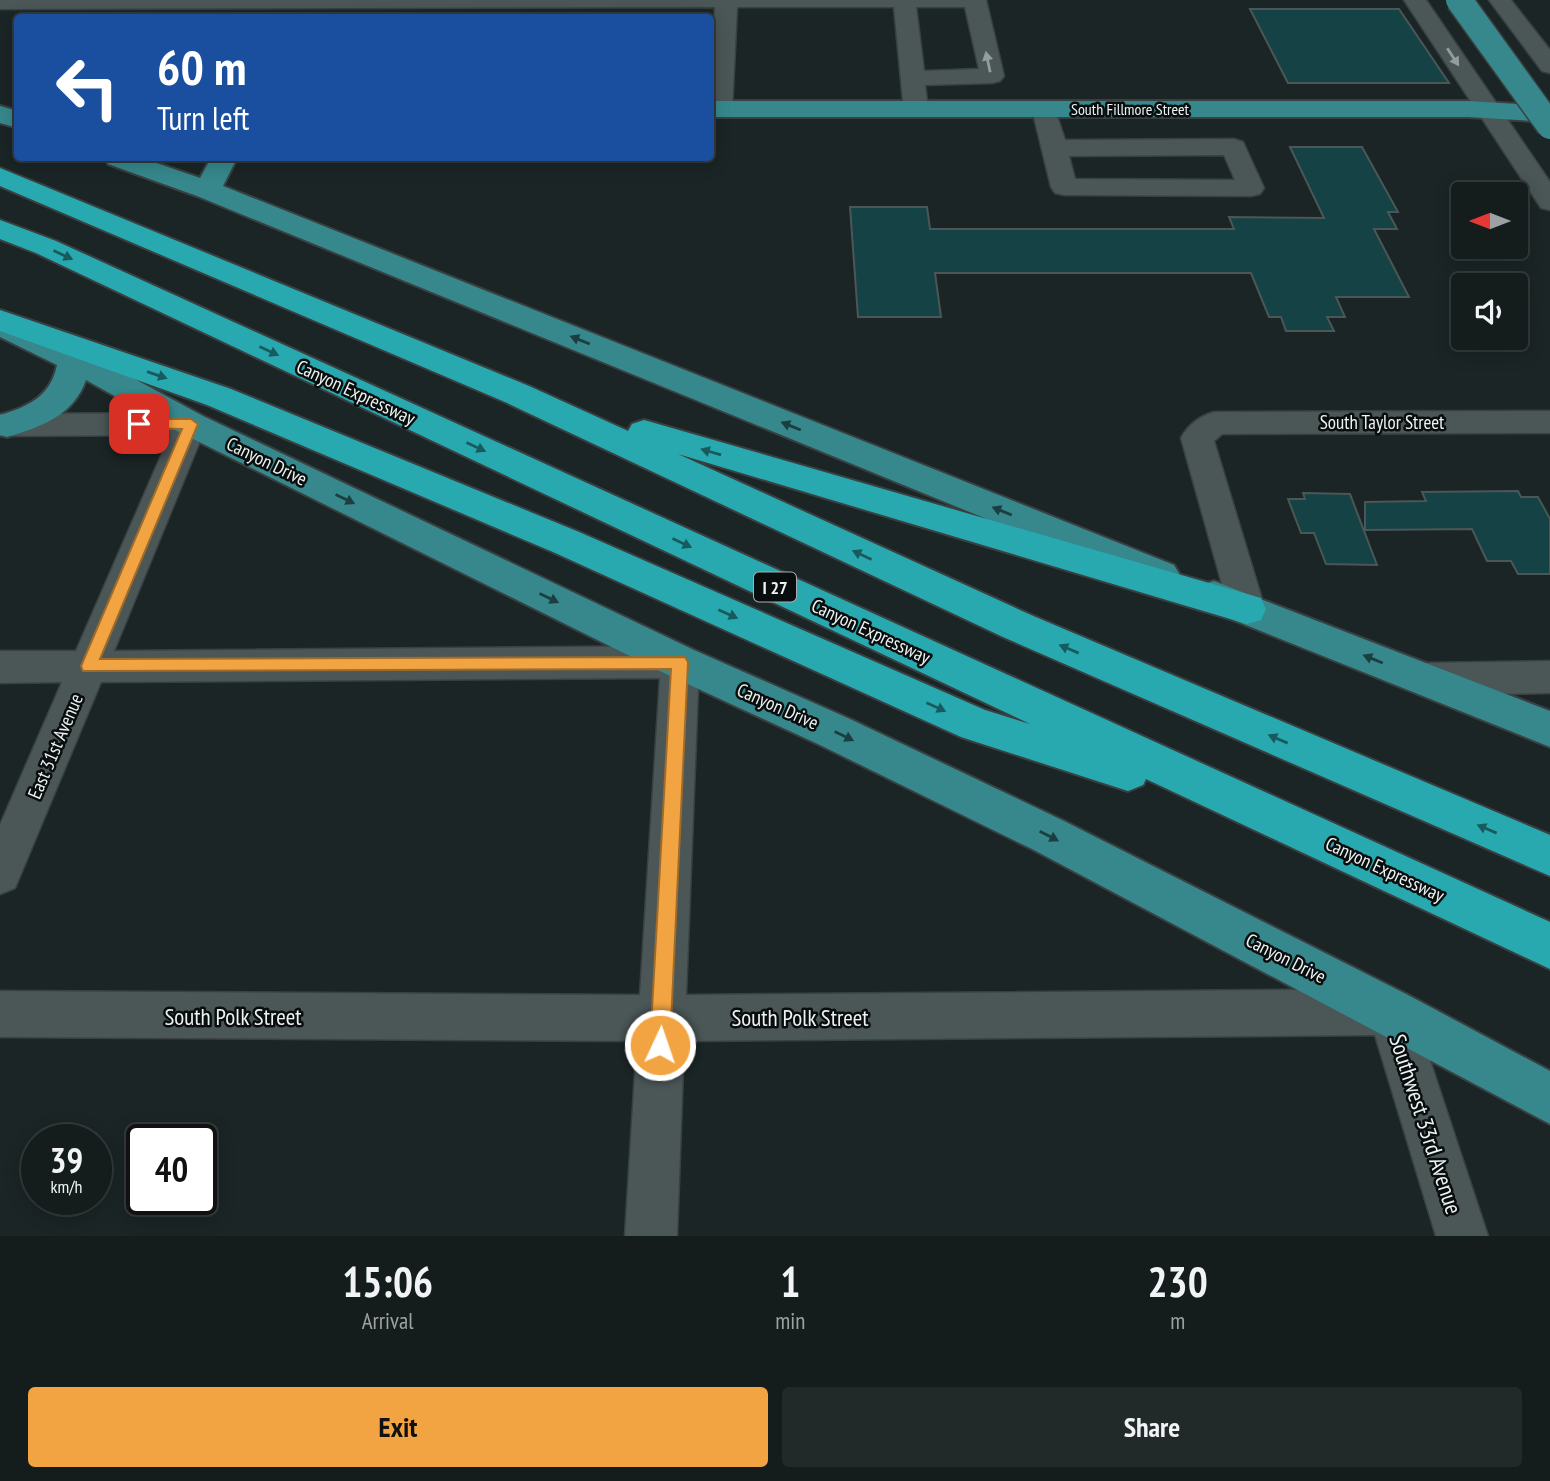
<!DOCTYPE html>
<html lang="en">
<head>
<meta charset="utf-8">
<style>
	:root { --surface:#141c1c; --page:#212929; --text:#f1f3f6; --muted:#9da1a3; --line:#333a3b; --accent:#f3a442 }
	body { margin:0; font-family:"PT Sans Narrow",sans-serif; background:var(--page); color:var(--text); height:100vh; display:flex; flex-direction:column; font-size:26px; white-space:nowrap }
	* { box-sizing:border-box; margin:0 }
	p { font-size:23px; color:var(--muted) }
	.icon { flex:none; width:38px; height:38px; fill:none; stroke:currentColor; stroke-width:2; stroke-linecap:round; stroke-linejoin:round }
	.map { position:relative; height:1236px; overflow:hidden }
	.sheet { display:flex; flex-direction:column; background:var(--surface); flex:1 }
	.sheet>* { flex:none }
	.top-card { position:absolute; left:14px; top:14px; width:700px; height:147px; border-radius:7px; box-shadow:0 4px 18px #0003,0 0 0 2px var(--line); background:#1a4fa0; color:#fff; overflow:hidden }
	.needle { width:46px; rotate:270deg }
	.fabs { position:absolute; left:1451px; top:182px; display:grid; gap:14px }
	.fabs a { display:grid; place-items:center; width:77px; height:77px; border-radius:7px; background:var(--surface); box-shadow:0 4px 18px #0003,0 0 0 2px var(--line); font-size:35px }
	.speed { position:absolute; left:21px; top:1124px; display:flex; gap:14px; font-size:35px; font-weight:700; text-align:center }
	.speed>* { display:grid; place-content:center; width:91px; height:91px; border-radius:50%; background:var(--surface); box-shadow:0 4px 18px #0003,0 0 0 2px var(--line); line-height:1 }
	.speed small { font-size:18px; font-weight:400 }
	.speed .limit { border:4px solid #111; border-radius:10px; background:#fff; color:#111 }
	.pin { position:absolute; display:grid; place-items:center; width:60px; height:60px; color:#fff; margin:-30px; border-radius:14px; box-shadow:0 4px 10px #0006 }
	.me { position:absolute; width:77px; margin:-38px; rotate:3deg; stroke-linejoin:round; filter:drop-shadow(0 0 5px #0008) }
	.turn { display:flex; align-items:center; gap:24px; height:147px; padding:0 28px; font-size:32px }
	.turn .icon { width:91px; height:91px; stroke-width:2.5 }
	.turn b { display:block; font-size:49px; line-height:60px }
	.eta { display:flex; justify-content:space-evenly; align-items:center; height:119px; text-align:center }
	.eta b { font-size:42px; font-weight:700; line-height:49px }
	.button { display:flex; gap:14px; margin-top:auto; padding:14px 28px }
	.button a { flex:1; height:80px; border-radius:7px; background:var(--accent); color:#111; font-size:28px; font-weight:700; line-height:80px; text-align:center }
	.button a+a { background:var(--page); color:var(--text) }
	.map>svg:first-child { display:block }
	.building { fill:#154245; stroke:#4b5657; stroke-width:2 }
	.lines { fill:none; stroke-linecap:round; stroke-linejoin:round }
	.minor-casing { stroke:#394041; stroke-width:3 }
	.major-casing { stroke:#394041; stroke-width:4 }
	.highway-casing { stroke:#394041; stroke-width:4 }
	.minor { fill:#4b5656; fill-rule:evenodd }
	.major { fill:#36888c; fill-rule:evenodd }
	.highway { fill:#28a9b0; fill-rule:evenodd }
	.major-bridge-casing { stroke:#394041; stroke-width:29; stroke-linecap:butt }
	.major-bridge { stroke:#36888c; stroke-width:26 }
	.oneway { fill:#939d9d }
	.oneway2 { fill:#185b5e }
	.oneway3 { fill:#1b3e40 }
	.route { fill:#f3a442; stroke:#9e6b2b; stroke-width:2 }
	.labels { text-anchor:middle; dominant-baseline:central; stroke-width:5; stroke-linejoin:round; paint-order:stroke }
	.far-street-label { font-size:16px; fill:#ecf3f3; stroke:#090d0d }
	.shield { fill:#090d0d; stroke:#a8aeae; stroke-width:2 }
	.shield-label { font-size:18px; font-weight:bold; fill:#ecf3f3 }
	.street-label { font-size:19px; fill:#ecf3f3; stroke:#090d0d }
	.near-street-label { font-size:23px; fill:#ecf3f3; stroke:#090d0d }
</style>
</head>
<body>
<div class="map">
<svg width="1550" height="1236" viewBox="0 0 1550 1236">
	<rect width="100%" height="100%" fill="#1b2526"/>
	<path class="building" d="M1250 9H1399L1449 83H1288Z
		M1290 147H1362L1398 212H1388L1397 229H1374L1409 297H1336L1345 317H1327L1334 331H1286L1281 317H1269L1251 273H935L941 317H858L850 207H927L930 229H1234L1229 217 1324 218Z
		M1518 491 1521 497H1538L1550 519V574H1518L1511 561H1487L1472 529 1365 530V502L1426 501 1422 492Z
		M1303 493 1350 494 1377 565 1326 564 1314 533H1301L1288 499H1305Z"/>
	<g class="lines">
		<g class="minor-casing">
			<path id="minor" d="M0 0H986L1004 76 1000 81 992 83 925 85 927 101 924 106 915 108 906 106 903 101 894 7H737L732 109 729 114 720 116 710 113 715 7 0 9ZM916 7H965L979 69 924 71Z
				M1404 0H1426L1550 182V210L1541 208Z
				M1489 0H1511L1550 50V73L1542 71Z
				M1044 102 1053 104 1065 140 1234 139 1243 142 1264 188 1260 194 1251 196 1064 195 1055 193 1051 187 1032 109 1035 104ZM1224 155 1235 180 1075 179 1069 156Z
				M1550 411V433L1222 434 1214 441 1265 609 1260 619 1247 624 1234 619 1229 609 1181 438C1188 425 1200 416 1214 412Z
				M191 413 202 416 207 424 114 651 680 646 693 651 699 662 686 995 1391 989 1407 996 1414 1012 1488 1236H1436L1375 1035 684 1041 677 1236H625L637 1041 0 1037V991L640 995 660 678 101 682 15 888 0 894V825L62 682 0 683V651H76L170 435 0 436V414Z
				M1550 661V693L1423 695 1409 690 1404 679 1409 668 1423 663Z"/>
		</g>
		<g class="major-casing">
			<path id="major" d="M710 101H1468L1550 106V122L1468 117H710Z
				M0 106 18 111V128L0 123Z
				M104 158H142L200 178 211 158H237L223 186 1174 565 1180 575 1174 585 1161 590 1148 585 197 196 108 164Z
				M0 314 85 352 203 416 694 650 850 719 1064 821 1408 995 1550 1071V1124L1032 849 820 745 666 674 179 432 86 380C73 416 41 427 7 437L0 435V415C28 407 51 396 57 365L0 337Z
				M1214 581 1550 711V747L1201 607 1195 596 1201 585Z"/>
		</g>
		<g class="highway-casing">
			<path id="highway" d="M0 168 529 386 628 431 632 424 644 420 1261 598 1266 609 1261 620 1247 624 678 454 1031 615 1550 835V876L1003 637 505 402 0 186Z
				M0 220 56 241 1550 922V969L1146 779 1143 785 1128 791 961 737 553 552 207 405 0 331V310L231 389 579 532 985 710 1030 724 36 253 0 239Z"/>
		</g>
		<use href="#minor" class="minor"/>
		<use href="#major" class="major"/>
		<use href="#highway" class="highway"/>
		<g class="major-bridge-casing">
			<path id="major-bridge" d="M1459 0 1550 126"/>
		</g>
		<use href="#major-bridge" class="major-bridge"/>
	</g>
	<defs><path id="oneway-solid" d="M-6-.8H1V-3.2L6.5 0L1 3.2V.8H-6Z" transform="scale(1.75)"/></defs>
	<g class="oneway">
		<use href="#oneway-solid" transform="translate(1453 57) rotate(57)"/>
		<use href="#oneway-solid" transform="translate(988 62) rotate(-102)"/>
	</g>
	<g class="oneway2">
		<use href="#oneway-solid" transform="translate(63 255) rotate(25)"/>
		<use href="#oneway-solid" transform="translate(269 351) rotate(25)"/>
		<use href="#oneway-solid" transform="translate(157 375) rotate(19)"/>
		<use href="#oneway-solid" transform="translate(476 447) rotate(25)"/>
		<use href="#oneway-solid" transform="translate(711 452) rotate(-164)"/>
		<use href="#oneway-solid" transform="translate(682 543) rotate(25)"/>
		<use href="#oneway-solid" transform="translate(862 555) rotate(-155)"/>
		<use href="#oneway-solid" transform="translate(728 614) rotate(24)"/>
		<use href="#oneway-solid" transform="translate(1069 649) rotate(-157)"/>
		<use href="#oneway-solid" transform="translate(936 707) rotate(24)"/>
		<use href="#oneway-solid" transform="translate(1278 739) rotate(-157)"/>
		<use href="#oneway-solid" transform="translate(1487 829) rotate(-157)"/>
	</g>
	<g class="oneway3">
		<use href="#oneway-solid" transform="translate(580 340) rotate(-158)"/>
		<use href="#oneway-solid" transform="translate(791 426) rotate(-158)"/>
		<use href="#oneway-solid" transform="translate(345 499) rotate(26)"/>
		<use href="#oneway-solid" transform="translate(1002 511) rotate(-158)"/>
		<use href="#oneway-solid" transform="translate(549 598) rotate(26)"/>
		<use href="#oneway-solid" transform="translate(1373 659) rotate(-158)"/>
		<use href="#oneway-solid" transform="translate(844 736) rotate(26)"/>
		<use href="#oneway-solid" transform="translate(1049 836) rotate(27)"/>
	</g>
	<path class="route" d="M139 419H191L198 424 100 659 685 657 688 662 670 1045 667 1052 660 1055 653 1052 650 1045 671 669 83 671 81 666 182 429 134 428V421Z"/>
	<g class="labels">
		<g class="far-street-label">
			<text x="1130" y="109">South Fillmore Street</text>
		</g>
		<rect class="shield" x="754" y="572.5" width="42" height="29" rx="5"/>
		<g class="shield-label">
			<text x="775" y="587">I 27</text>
		</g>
		<g class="street-label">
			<text transform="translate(356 392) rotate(25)">Canyon Expressway</text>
			<text x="1382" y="422">South Taylor Street</text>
			<text transform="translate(267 461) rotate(26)">Canyon Drive</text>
			<text transform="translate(871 631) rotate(25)">Canyon Expressway</text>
			<text transform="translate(778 706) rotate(24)">Canyon Drive</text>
			<text transform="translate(55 746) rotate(-67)">East 31st Avenue</text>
			<text transform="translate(1385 869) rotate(25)">Canyon Expressway</text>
			<text transform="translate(1286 958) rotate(27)">Canyon Drive</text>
		</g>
		<g class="near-street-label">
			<text x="233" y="1016">South Polk Street</text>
			<text x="800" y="1017">South Polk Street</text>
			<text transform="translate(1426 1124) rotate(72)">Southwest 33rd Avenue</text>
		</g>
	</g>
</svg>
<div class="fabs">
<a><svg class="needle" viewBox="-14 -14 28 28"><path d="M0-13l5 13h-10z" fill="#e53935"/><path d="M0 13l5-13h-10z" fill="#9da1a3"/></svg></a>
<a><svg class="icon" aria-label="sound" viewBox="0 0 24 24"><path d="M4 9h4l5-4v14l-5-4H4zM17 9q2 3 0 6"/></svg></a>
</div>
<div class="speed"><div>39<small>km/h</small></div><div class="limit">40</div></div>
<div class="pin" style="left:139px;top:424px;background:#d93025"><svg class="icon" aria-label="arrive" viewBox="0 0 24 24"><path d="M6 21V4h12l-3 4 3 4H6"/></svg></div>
<svg class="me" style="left:660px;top:1045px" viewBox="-20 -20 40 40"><circle r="17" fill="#f3a442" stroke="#fff" stroke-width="3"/><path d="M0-11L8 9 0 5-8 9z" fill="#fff"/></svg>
<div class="top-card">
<div class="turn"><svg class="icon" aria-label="left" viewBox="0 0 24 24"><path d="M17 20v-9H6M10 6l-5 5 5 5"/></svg><div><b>60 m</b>Turn left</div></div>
</div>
</div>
<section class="sheet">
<div class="eta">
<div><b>15:06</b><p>Arrival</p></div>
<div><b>1</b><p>min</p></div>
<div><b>230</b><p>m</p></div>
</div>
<div class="button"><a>Exit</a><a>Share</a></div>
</section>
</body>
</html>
